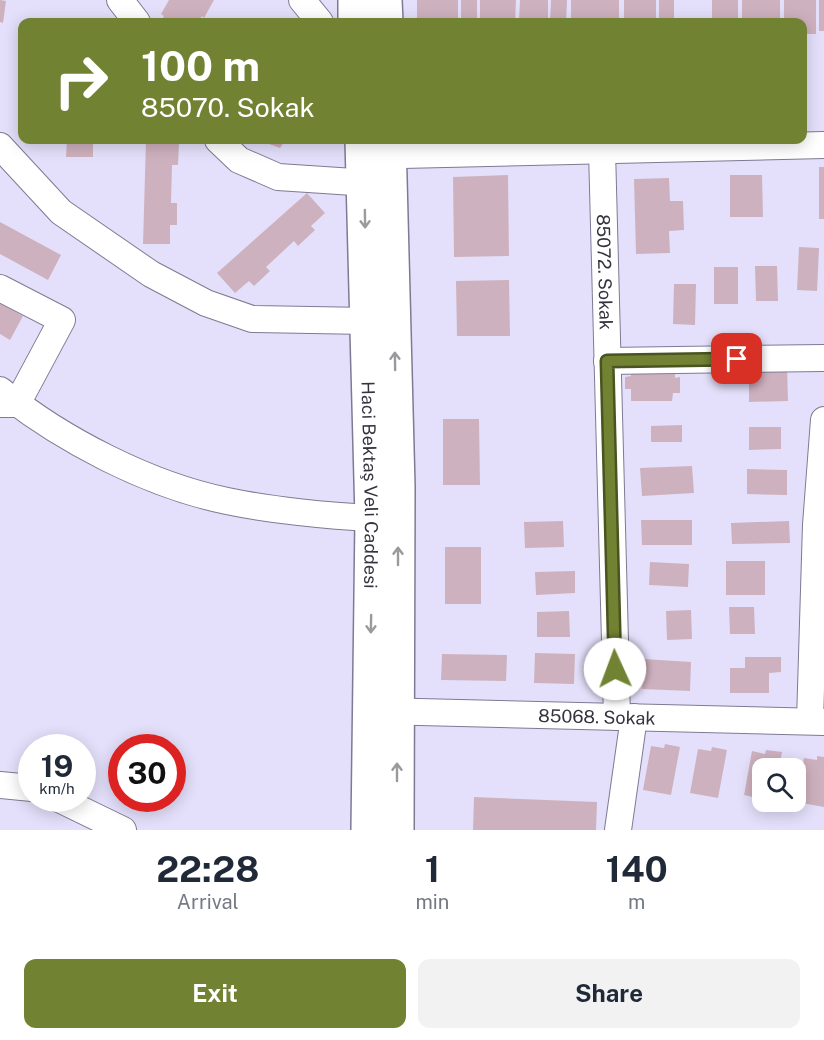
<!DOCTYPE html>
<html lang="en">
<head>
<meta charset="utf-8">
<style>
	:root { --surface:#fff; --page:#f2f2f3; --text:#1f2937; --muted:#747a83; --accent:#718232 }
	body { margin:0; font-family:"Public Sans",sans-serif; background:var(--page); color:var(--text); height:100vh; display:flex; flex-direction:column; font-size:22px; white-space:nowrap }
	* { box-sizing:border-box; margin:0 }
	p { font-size:20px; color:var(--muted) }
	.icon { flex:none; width:33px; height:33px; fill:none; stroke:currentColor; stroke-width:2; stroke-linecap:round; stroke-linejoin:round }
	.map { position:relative; height:830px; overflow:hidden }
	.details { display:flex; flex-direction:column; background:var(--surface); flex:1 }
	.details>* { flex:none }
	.banner { position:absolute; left:18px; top:18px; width:789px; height:126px; border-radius:12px; box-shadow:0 3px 15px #0003; background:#718232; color:#fff; overflow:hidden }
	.tools { position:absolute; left:752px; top:758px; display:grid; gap:12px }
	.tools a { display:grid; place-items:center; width:54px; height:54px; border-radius:12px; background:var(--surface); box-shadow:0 3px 15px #0003; font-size:30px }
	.speed { position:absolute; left:18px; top:734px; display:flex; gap:12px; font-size:30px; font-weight:700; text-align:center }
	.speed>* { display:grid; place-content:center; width:78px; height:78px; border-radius:50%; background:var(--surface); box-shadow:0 3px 15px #0003; line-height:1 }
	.speed small { font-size:15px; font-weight:400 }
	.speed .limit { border:9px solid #d22; background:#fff; color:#111 }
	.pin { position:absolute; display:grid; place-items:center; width:51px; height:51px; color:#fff; margin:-26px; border-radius:12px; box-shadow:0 3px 9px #0006 }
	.me { position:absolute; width:66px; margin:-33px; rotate:358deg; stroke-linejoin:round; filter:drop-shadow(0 0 4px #0008) }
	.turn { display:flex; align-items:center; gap:21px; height:126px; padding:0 24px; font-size:27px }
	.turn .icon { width:78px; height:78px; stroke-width:2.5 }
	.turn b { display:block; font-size:42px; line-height:51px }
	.eta { display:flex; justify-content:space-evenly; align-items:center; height:102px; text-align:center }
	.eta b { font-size:36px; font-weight:700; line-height:42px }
	.primary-button { display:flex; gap:12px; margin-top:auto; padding:12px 24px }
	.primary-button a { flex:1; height:69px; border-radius:12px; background:var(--accent); color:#fff; font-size:24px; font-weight:700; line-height:69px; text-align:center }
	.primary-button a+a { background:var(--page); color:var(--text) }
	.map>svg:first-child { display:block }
	.building { fill:#ceb1be }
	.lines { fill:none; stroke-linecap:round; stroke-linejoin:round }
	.minor-casing { stroke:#7e7a92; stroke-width:28 }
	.major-casing { stroke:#7e7a92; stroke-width:36 }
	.minor { stroke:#fff; stroke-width:26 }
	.major { stroke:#fff; stroke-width:33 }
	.oneway { stroke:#9a9a9e }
	.route-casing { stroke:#495420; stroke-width:15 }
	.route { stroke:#718232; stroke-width:10 }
	.labels { text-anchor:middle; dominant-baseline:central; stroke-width:4.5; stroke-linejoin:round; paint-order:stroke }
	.street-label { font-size:18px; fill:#35343e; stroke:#e4e0fb }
</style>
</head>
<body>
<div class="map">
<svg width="824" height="830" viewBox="0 0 824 830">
	<rect width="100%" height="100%" fill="#e4e0fb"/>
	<path class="building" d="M0 0 6 1 3 23 0 22Z
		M169 0H214L204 18 202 16 198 22H161L164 16 161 14Z
		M417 0H458V22H417Z
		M461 0H477V22H461Z
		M480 0H516L515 22H480Z
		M520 0H548V22H519Z
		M551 0H567L566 22H550Z
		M571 0H619V22H571Z
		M624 0H656V22H624Z
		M659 0H674V22H659Z
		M712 0H738V20H712Z
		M742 0H780V22H742Z
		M784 0H816V34H802V22H784Z
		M819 0H824V31H819Z
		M67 140H93V157H66Z
		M146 140H173V142H179L178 165H172L171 203H177V225H170V244H143Z
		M258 140H285L280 148Z
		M819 167H824V219H819Z
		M508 175 509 256 454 257 453 177Z
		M730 175H762L763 217H730Z
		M669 178 670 201H683L684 230 669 231 670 253 636 254 634 179Z
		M307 193 325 213 311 226 315 230 298 246 294 241 266 267 270 271 254 286 249 281 235 293 217 273Z
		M0 222 61 255 48 280 0 254Z
		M799 247 819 248 817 291 797 290Z
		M755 266H777L778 301H756Z
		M714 267H738V304H714Z
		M509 280 510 336H457L456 281Z
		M674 284H696L695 325 673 324Z
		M0 303 23 316 10 340 0 334Z
		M749 365H787L788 401 749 402Z
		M631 368H675V378L680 377V393H673L672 401H631V389H625V377L631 376Z
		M443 419H479L480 485H443Z
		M682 425V442H651V426Z
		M749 427H781V449L749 450Z
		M692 466 694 493 642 496 640 468Z
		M747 469 787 470V495L747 494Z
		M641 520H692V545H642Z
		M563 521 564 547 525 548 524 522Z
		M789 521 790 543 732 544 731 523Z
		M445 547H481V604H445Z
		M726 561H765V595H726Z
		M650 562 689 564 688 587 649 585Z
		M575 571V593L536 595 535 572Z
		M729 607H754L755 634H730Z
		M691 610 692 639 667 640 666 611Z
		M569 611 570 637H537V612Z
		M535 653 575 654 574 684 534 683Z
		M442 654 507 655 506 681 441 680Z
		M745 657H781V672L769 673V693H730V668H745Z
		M643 659 691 662 690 691 642 689Z
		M665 744 680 747 671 795 643 790 651 746 664 748Z
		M712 747 727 750 718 798 690 793 698 749 711 751Z
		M766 750 782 752 779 768H762V799L744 795 752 751 765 754Z
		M817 756 824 757V807L796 802 804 758 817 760Z
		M474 797 597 802 596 830H473Z"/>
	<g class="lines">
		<g class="minor-casing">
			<g id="minor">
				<path d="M120 0 137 22"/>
				<path d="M302 0 320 22"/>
				<path d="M218 140 239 160 278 177 354 182 402 155 824 145"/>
				<path d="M0 146 61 212 151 274 206 303 252 319 368 321"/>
				<path id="s1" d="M602 150 617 717"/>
				<path d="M0 288 62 320 17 404H1"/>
				<path d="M607 361 824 358"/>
				<path d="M0 390C62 440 149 485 227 501 270 510 328 516 372 518"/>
				<path id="s2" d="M379 711 824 722"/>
				<path d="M810 721 816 525 824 420"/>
				<path d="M0 785 32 788"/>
				<path d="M57 798 123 830"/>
				<path d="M618 830 634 717"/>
			</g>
		</g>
		<g class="major-casing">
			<g id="major">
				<path d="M355 0V22"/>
				<path d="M385 0 386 22"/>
				<path id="s3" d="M362 140 372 518 368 830"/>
				<path d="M389 140 398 487 397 830"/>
			</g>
		</g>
		<use href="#minor" class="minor"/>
		<use href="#major" class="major"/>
	</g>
	<defs><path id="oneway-shaft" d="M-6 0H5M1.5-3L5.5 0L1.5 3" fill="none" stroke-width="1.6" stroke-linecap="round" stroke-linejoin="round" transform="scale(1.5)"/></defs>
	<g class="oneway">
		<use href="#oneway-shaft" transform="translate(365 219) rotate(89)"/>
		<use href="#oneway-shaft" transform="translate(395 361) rotate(-91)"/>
		<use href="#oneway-shaft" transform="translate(398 556) rotate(-90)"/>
		<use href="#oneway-shaft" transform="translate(371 624) rotate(91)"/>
		<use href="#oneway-shaft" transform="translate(397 772) rotate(-90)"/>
	</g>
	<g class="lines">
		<g class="route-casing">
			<path id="route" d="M615 669 607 361 737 359"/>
		</g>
		<use href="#route" class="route"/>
	</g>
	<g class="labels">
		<g class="street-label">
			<text stroke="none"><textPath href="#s1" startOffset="122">85072. Sokak</textPath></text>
			<text stroke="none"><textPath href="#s3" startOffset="345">Haci Bektaş Veli Caddesi</textPath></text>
			<text stroke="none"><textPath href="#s2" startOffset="218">85068. Sokak</textPath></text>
		</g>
	</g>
</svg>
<div class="tools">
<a><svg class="icon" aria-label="search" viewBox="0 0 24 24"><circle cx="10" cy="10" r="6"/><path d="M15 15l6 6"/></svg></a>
</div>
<div class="speed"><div>19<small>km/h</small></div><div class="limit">30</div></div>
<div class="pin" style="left:737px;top:359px;background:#d93025"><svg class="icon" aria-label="arrive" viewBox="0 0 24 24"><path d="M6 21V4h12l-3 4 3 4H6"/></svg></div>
<svg class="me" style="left:615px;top:669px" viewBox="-20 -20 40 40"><circle r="19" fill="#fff"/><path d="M0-13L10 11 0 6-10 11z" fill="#718232"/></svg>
<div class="banner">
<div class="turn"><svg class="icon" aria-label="right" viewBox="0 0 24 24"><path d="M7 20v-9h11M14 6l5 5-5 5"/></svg><div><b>100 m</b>85070. Sokak</div></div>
</div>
</div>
<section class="details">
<div class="eta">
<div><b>22:28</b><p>Arrival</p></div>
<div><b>1</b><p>min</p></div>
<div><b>140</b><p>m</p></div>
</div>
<div class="primary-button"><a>Exit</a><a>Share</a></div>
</section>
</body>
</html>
